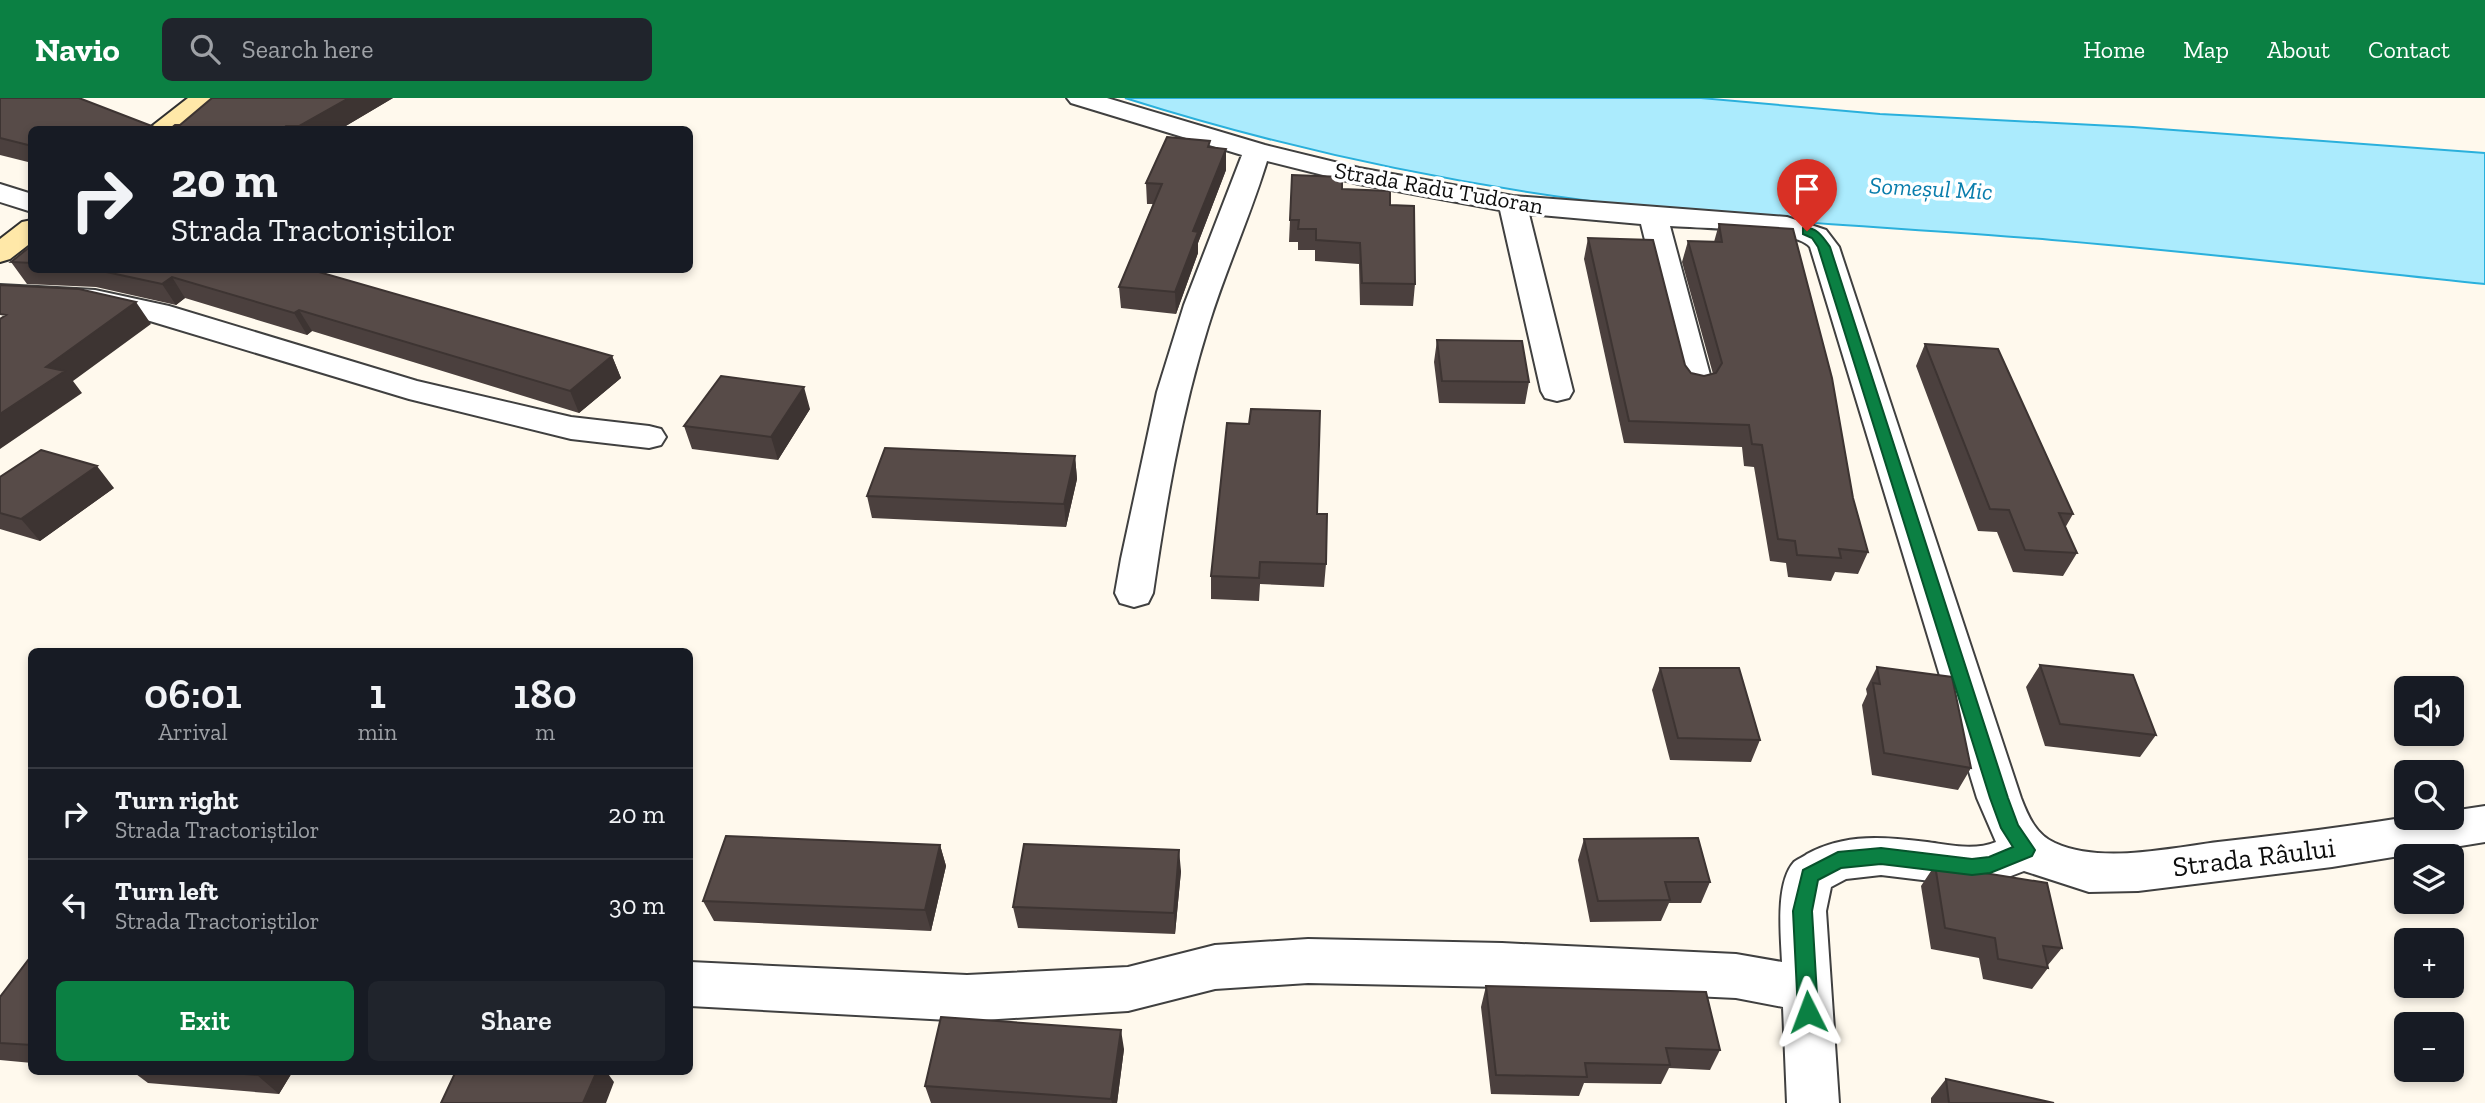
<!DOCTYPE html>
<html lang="en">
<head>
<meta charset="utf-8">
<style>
	:root { --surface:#171b24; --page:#20242c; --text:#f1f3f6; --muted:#9ea1a6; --line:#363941; --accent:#0b8043 }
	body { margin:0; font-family:"Zilla Slab",serif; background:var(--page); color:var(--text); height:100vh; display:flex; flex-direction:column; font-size:26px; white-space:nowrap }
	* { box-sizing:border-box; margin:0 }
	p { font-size:23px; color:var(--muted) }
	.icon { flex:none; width:38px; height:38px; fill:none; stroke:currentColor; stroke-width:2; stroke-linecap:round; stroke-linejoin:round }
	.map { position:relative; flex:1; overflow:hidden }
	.panel { position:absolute; left:28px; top:550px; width:665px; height:427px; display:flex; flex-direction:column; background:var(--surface); border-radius:10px; box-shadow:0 4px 10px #0003 }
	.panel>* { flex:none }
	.hud { position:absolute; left:28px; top:28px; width:665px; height:147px; border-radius:10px; box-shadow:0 4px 10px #0003; background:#171b24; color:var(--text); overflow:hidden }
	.buttons { position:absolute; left:2394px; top:578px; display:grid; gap:14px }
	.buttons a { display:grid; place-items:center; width:70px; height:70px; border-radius:10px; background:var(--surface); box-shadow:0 4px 10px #0003; font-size:35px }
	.pin { position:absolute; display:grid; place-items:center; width:60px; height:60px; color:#fff; margin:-72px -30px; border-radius:50% 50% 50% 0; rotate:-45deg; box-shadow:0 0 7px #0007 }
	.pin .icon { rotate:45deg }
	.me { position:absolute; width:77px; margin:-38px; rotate:357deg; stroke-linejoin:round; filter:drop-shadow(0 0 5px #0008) }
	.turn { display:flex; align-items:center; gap:24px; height:147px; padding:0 28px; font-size:32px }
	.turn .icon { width:91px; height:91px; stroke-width:2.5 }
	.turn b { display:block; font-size:49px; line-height:60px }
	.eta { display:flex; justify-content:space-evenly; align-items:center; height:119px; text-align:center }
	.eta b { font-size:42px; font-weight:600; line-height:49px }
	.action { display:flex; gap:14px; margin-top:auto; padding:14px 28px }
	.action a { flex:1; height:80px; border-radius:10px; background:var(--accent); color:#fff; font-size:28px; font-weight:600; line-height:80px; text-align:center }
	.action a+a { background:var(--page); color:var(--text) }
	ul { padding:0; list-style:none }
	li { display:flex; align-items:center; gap:21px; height:91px; padding:0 28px; border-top:2px solid var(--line) }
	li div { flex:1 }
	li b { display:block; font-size:26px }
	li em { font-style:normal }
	header { display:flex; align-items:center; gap:42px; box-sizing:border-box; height:98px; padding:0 35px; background:var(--accent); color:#fff }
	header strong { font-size:33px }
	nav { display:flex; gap:38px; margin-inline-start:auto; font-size:24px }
	.search { width:490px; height:63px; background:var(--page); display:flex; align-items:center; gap:18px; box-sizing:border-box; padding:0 24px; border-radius:10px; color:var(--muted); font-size:26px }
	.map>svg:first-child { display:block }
	.water { fill:#abebfd; stroke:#2ab0dc; stroke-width:2 }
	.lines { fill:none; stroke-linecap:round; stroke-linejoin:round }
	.street-casing { stroke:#404040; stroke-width:4 }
	.secondary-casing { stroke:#2f2f2f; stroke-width:4 }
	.street { fill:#fff; fill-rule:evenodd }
	.secondary { fill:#ffe8a8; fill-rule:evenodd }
	.wall { fill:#4b403e }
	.shaded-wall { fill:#3d3432 }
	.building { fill:#574b48; stroke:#3d3432; stroke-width:2 }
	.route { fill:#0b8043; stroke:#07532c; stroke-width:2 }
	.labels { text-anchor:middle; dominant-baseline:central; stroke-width:7; stroke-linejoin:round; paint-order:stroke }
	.far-street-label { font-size:23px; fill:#0d0d0d; stroke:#fff }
	.far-water-label { font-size:24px; font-style:italic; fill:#097dac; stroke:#fff }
	.street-label { font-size:28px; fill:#0d0d0d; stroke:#fff }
</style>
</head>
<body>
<header>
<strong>Navio</strong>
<div class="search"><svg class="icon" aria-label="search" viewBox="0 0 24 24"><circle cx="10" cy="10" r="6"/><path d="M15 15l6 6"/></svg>Search here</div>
<nav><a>Home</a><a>Map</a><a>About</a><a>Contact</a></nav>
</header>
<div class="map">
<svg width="2485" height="1005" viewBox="0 0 2485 1005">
	<rect width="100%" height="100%" fill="#fff9ed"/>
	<path class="water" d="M1125 0H1701L1880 16 2133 29 2485 55V186C2341 171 2196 154 2052 142 1898 129 1743 124 1590 103 1432 82 1277 48 1125 0Z"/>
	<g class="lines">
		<g class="street-casing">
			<path id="street" d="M1067 0H1107L1265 47 1359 70 1513 98 1787 119 1826 132 1839 149 2021 700C2028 718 2036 737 2055 745 2101 766 2170 750 2218 744 2282 737 2345 729 2408 719H2452V713L2485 708V744L2332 769 2138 793 2089 794 2024 773 1990 786 1972 788 1881 777 1846 781 1831 789 1826 813 1839 1005H1787L1783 909 1736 900 1502 889 1308 885 1215 891 1128 913 967 923 690 908V864L967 877 1128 869 1215 847 1308 841 1502 845 1736 856 1782 864C1781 838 1775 785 1794 764 1797 761 1804 759 1807 756 1846 735 1885 739 1927 744 1950 747 1974 753 1996 744L1977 700 1810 149C1796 131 1697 130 1670 128L1713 288 1709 295 1697 298 1685 295 1681 288 1641 126 1529 116 1573 293 1569 300 1557 303 1545 300 1541 293 1500 112 1359 86 1267 63C1250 119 1225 173 1208 229 1181 316 1166 405 1153 495L1148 505 1134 509 1120 505 1115 495 1121 461 1157 294 1184 207 1242 57 1071 5Z
				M0 86 32 96V114L0 104Z
				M0 187 95 192 169 208 417 283 571 319 649 328 661 331 666 339 661 347 649 350 571 341 409 301 150 223 95 210 0 205Z"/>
		</g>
		<g class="secondary-casing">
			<path id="secondary" d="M188 0H217L177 32H147Z
				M32 122V144L10 161 0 164V141L22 124Z"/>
		</g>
		<use href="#street" class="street"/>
		<use href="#secondary" class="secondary"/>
	</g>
	<path class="wall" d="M0 0 32 32V65L0 57Z
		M212 0H393L339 32H169L180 27Z
		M1210 50 1226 72 1198 145V155L1176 216 1121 210 1119 189 1153 106H1147L1146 85Z
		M1390 107 1415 186 1413 208 1360 207 1359 166 1315 163V152H1298V144H1289L1290 122Z
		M1719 126 1853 400 1868 454 1858 476 1835 474 1831 483 1788 479 1786 465 1770 463 1754 369 1744 368 1742 349 1624 345 1584 161 1588 140 1691 275 1704 278 1713 276 1682 164 1688 143 1714 144Z
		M32 147V172H312L612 258 621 280 579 315 312 233 307 237 185 200 176 207 96 189 27 186 11 164Z
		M1437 242 1529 284 1525 306 1439 305 1434 264Z
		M1925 246 2073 416 2065 430 2077 455 2063 478 2013 474 1997 434 1978 433 1916 268Z
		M810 311 778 362 692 351 684 328Z
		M1075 358 1077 381 1066 429 872 420 867 398Z
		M0 379 114 390 40 443 0 431Z
		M1317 416 1326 466 1324 489 1260 486 1259 503 1211 501V478Z
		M2040 567 2156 637 2140 659 2045 648 2026 589Z
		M1877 569 1971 670 1958 692 1872 677 1862 607 1867 596 1866 591Z
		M1660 570 1760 642 1751 664 1670 662 1652 592Z
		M1584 741 1710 784 1701 805H1669L1661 823 1590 824 1578 762Z
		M940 747 946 768 931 833 714 823 703 803Z
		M1935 767 2062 850 2048 867V870L2032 891 1983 881 1979 860 1931 851 1921 788Z
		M1181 773 1175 836 1018 830 1013 809Z
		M32 857V965L0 962V899Z
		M1486 888 1720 952 1710 972 1669 970 1661 986 1584 985 1579 998 1491 996 1481 909Z
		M1124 951 1117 1005H931L925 988Z
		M132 973H293L279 996 148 985Z
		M1946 981 2054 1005H1931V1000Z"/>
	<path class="shaded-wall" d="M349 0H393L339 32H301L299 28Z
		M1226 51V72L1198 145V155L1176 216 1175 194 1193 133Z
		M172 179 185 200 176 207 162 186Z
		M136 204 151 226 73 283 82 295 0 351V316L46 269Z
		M299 212 312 233 307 237 294 215Z
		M612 258 621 280 579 315 570 293Z
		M804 289 810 311 778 362 771 339Z
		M1075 358 1077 381 1066 429 1064 406Z
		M97 368 114 390 40 443 21 421Z
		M940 747 946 768 931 833 925 812Z
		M1179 752 1181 773 1175 836 1174 815Z
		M1121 932 1124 951 1117 1005H1112L1111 1001Z
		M260 973H293L279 996 257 977Z
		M597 973H606L614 984 606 1005H583Z"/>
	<path class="building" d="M0 0H79L162 32H32V48L0 40Z
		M212 0H349L299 28H286L282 32H169L175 27H180Z
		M1167 39 1210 43 1208 49 1226 51 1193 133 1198 134 1175 194 1119 189 1162 86 1146 85Z
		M1292 77 1342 79V91L1390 93V107L1414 108 1415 186 1362 185 1360 145 1316 142V131H1298L1299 122H1290Z
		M1719 126 1793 131 1832 280 1853 400 1868 454 1839 451 1841 460 1797 457 1795 443 1778 441 1762 347 1752 346 1749 327 1629 323 1588 140 1653 142 1685 267 1691 275 1704 278 1716 275 1722 265 1688 143 1722 144Z
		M32 147V165L11 164Z
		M97 172H312L612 258 570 293 299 212 294 215 172 179 162 186Z
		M0 187 79 191 136 204 46 269 65 273 0 316V221L6 217 0 216Z
		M1437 242 1522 243 1529 284 1442 283Z
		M1925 246 1998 251 2073 416 2059 415 2077 455 2025 452 2009 412 1990 411Z
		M721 278 804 289 771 339 684 328Z
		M1251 311 1320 313 1317 416H1327L1326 466 1260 464 1259 480 1211 478 1227 325 1249 326Z
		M885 350 1075 358 1064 406 867 398Z
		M41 352 97 368 21 421 0 415V379Z
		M2040 567 2133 577 2156 637 2060 626Z
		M1877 569 1952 579 1971 670 1884 655 1873 585 1880 586Z
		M1660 570H1739L1760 642 1678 640Z
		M726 738 940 747 925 812 703 803Z
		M1698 740 1710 784H1665L1670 802 1598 803 1584 741Z
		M1024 746 1179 752 1174 815 1013 809Z
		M1935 767 2047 785 2062 850 2043 848 2048 870 1998 861 1995 840 1945 830Z
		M32 857V947L0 945V899Z
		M1486 888 1706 894 1720 952 1666 950 1670 967 1585 965 1587 979 1496 977Z
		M941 919 1121 932 1111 1001 925 988Z
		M209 973H260L257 977Z
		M456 973H597L583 1005H441Z
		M1946 981 2054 1005H1949Z"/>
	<path class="route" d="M1803 130C1816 128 1823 139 1830 149L2008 700 2018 727 2035 752 2032 758 1990 775 1972 777 1881 766 1841 770 1818 782 1812 813 1818 914 1815 921 1808 924 1801 921 1798 914 1793 813 1803 772 1838 754 1881 750 1972 761 1989 759 2013 749 2001 730 1990 700 1818 149 1812 140 1803 136Z"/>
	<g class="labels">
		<g class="far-street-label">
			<text transform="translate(1439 90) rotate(10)">Strada Radu Tudoran</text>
		</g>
		<g class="far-water-label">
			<text transform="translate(1931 90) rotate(3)">Someșul Mic</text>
		</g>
		<g class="street-label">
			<text transform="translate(2254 759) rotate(-7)">Strada Râului</text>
		</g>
	</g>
</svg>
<div class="buttons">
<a><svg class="icon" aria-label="sound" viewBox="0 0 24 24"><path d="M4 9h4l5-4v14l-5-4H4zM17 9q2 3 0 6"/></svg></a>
<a><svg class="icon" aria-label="search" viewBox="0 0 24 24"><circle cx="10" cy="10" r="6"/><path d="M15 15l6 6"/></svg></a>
<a><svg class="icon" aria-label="layers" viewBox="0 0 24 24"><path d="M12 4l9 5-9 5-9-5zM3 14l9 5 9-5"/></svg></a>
<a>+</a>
<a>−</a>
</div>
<div class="pin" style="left:1807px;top:133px;background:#d93025"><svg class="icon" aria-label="arrive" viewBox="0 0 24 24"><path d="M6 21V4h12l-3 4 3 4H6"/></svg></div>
<svg class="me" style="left:1808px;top:914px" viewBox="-20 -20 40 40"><path d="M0-17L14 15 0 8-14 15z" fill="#0b8043" stroke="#fff" stroke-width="4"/></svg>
<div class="hud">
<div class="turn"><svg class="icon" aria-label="right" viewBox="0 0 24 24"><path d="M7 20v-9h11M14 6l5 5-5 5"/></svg><div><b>20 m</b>Strada Tractoriștilor</div></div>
</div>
<section class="panel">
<div class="eta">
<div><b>06:01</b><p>Arrival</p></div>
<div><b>1</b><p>min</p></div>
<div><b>180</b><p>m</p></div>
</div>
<ul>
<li><svg class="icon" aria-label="right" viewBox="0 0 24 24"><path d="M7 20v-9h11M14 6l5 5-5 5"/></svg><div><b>Turn right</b><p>Strada Tractoriștilor</p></div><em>20 m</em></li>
<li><svg class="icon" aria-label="left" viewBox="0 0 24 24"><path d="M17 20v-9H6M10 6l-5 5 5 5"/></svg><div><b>Turn left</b><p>Strada Tractoriștilor</p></div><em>30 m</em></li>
</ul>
<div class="action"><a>Exit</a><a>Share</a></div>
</section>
</div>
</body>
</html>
